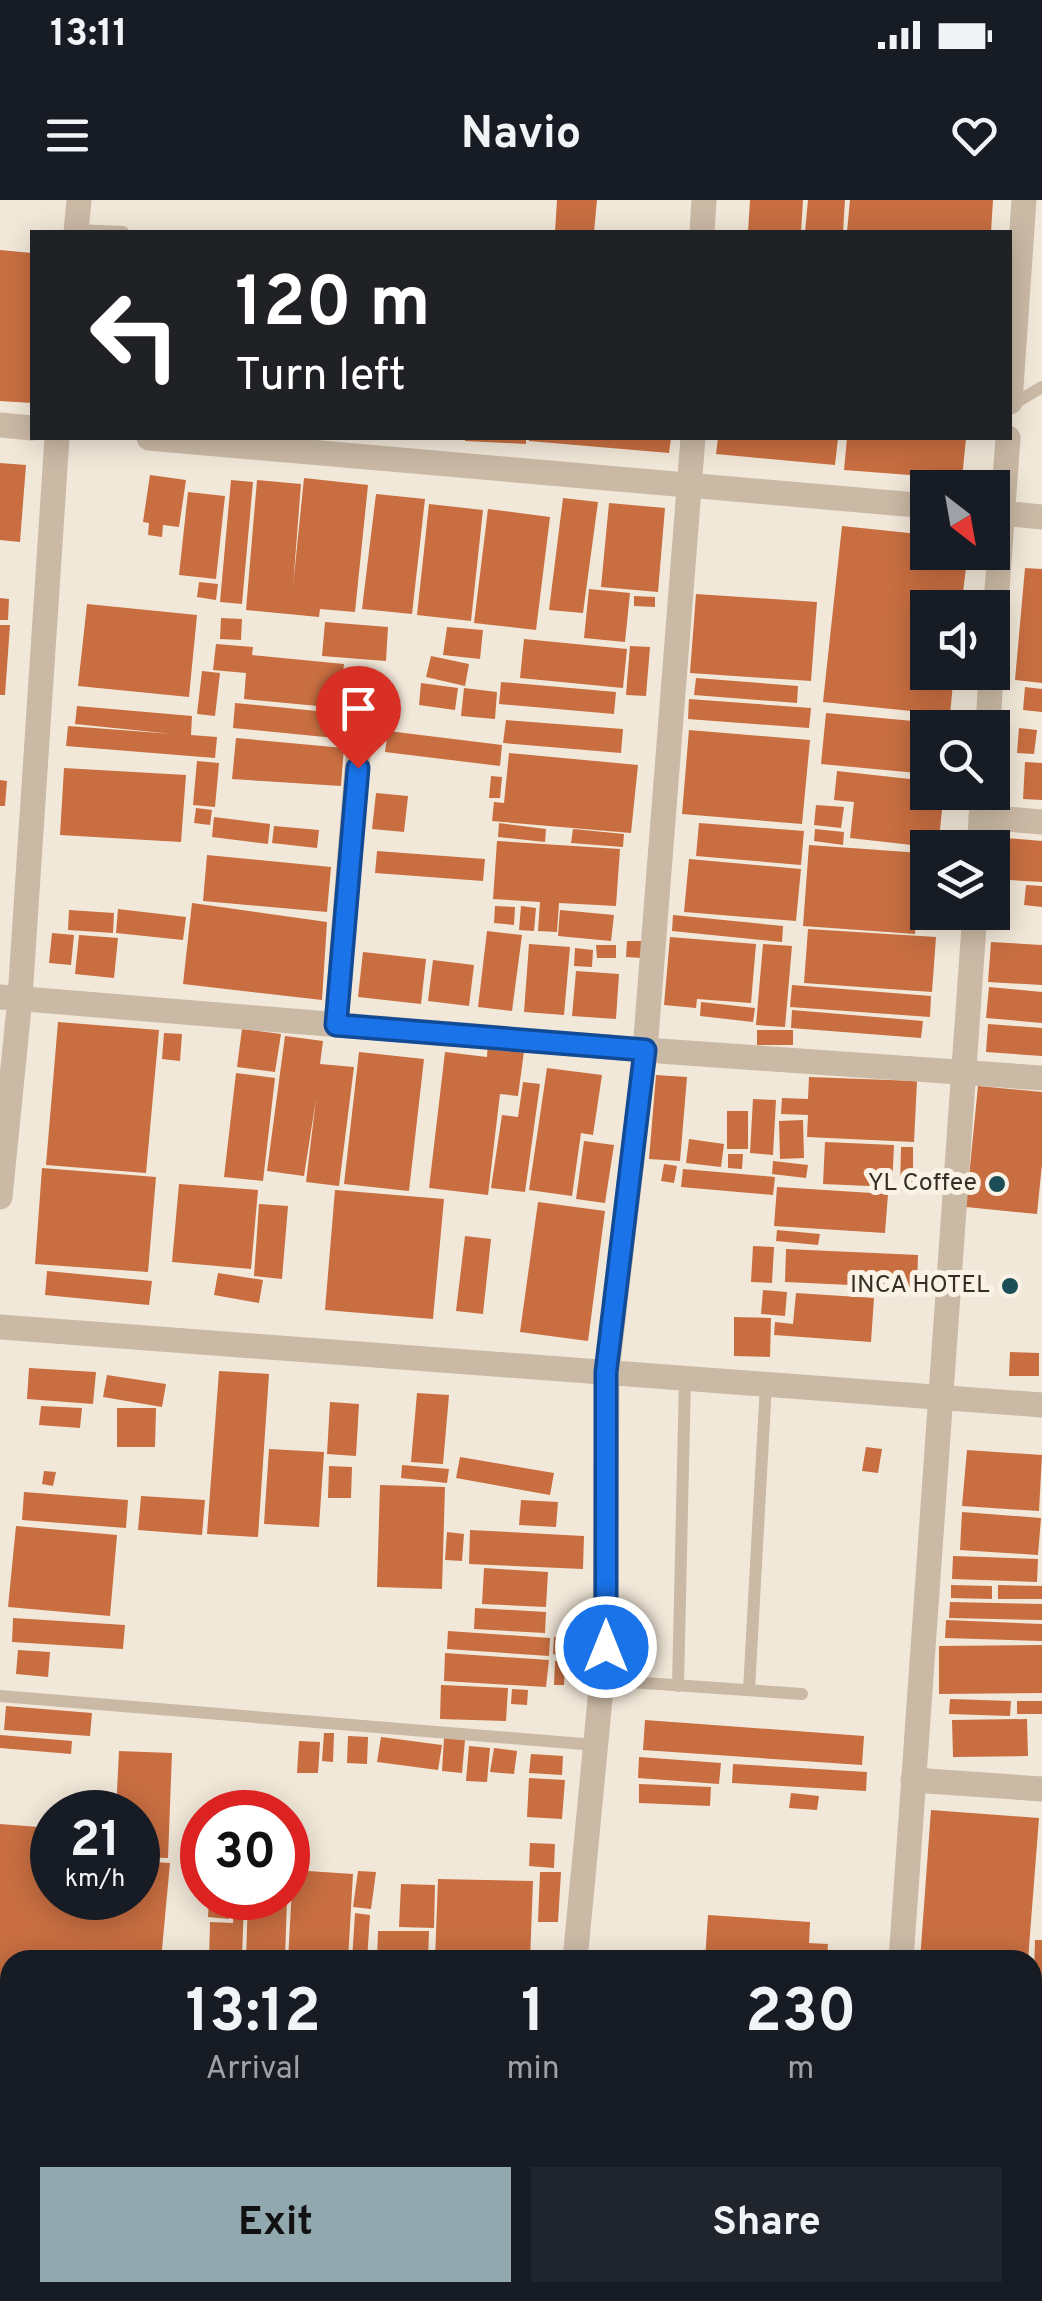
<!DOCTYPE html>
<html lang="en">
<head>
<meta charset="utf-8">
<style>
	:root { --surface:#171b24; --page:#20242c; --text:#f1f3f6; --muted:#9ea1a6; --accent:#91a9ae }
	body { margin:0; font-family:Overpass,sans-serif; background:var(--page); color:var(--text); height:100vh; display:flex; flex-direction:column; font-size:38px; white-space:nowrap }
	* { box-sizing:border-box; margin:0 }
	p { font-size:32px; color:var(--muted) }
	.icon { flex:none; width:55px; height:55px; fill:none; stroke:currentColor; stroke-width:2; stroke-linecap:round; stroke-linejoin:round }
	.map { position:relative; flex:1; overflow:hidden }
	.panel { position:absolute; left:0px; top:1750px; width:1042px; height:352px; display:flex; flex-direction:column; background:var(--surface); border-radius:30px 30px 0 0; box-shadow:0 5px 25px #0003 }
	.panel>* { flex:none }
	.banner { position:absolute; left:30px; top:30px; width:982px; height:210px; border-radius:0px; box-shadow:0 5px 25px #0003; background:#202124; color:#fff; overflow:hidden }
	.needle { width:65px; rotate:149deg }
	.tools { position:absolute; left:910px; top:270px; display:grid; gap:20px }
	.tools a { display:grid; place-items:center; width:100px; height:100px; border-radius:0px; background:var(--surface); box-shadow:0 5px 25px #0003; font-size:50px }
	.speed { position:absolute; left:30px; top:1590px; display:flex; gap:20px; font-size:50px; font-weight:700; text-align:center }
	.speed>* { display:grid; place-content:center; width:130px; height:130px; border-radius:50%; background:var(--surface); box-shadow:0 5px 25px #0003; line-height:1 }
	.speed small { font-size:25px; font-weight:400 }
	.speed .limit { border:15px solid #d22; background:#fff; color:#111 }
	.pin { position:absolute; display:grid; place-items:center; width:85px; height:85px; color:#fff; margin:-102px -42px; border-radius:50% 50% 50% 0; rotate:-45deg; box-shadow:0 0 10px #0007 }
	.pin .icon { rotate:45deg }
	.me { position:absolute; width:110px; margin:-55px; rotate:0deg; stroke-linejoin:round; filter:drop-shadow(0 0 8px #0008) }
	.turn { display:flex; align-items:center; gap:35px; height:210px; padding:0 40px; font-size:45px }
	.turn .icon { width:130px; height:130px; stroke-width:2.5 }
	.turn b { display:block; font-size:70px; line-height:85px }
	.eta { display:flex; justify-content:space-evenly; align-items:center; height:170px; text-align:center }
	.eta b { font-size:60px; font-weight:700; line-height:70px }
	.cta { display:flex; gap:20px; margin-top:auto; padding:20px 40px }
	.cta a { flex:1; height:115px; border-radius:0px; background:var(--accent); color:#111; font-size:40px; font-weight:700; line-height:115px; text-align:center }
	.cta a+a { background:var(--page); color:var(--text) }
	.status { display:flex; justify-content:space-between; align-items:center; height:70px; padding:0 50px; background:var(--surface); direction:ltr }
	.status svg { height:28px; fill:currentColor }
	header { display:flex; justify-content:space-between; align-items:center; height:130px; padding:0 40px; background:var(--surface); font-size:45px; font-weight:700 }
	.map>svg:first-child { display:block }
	.building { fill:#c86e41 }
	.lines { fill:none; stroke-linecap:round; stroke-linejoin:round }
	.service { stroke:#cab9a5; stroke-width:12 }
	.minor { stroke:#cab9a5; stroke-width:25 }
	.tertiary { stroke:#cab9a5; stroke-width:25 }
	.route-casing { stroke:#114b97; stroke-width:25 }
	.route { stroke:#1a73e8; stroke-width:18 }
	.poi-dot { fill:#1b4e57; stroke:#f9f2e5; stroke-width:4 }
	.labels { text-anchor:middle; dominant-baseline:central; stroke-width:10; stroke-linejoin:round; paint-order:stroke }
	.poi-label { font-size:25px; fill:#352d26; stroke:#f9f2e5; text-anchor:end }
</style>
</head>
<body>
<div class="status"><b>13:11</b><svg viewBox="0 0 49 12"><path d="M0 12V9h3v3zM5 12V6h3v6zM10 12V3h3v9zM15 12V0h3v12zM26 1h20v11H26zM47 4h2v5h-2z"/></svg></div>
<header><svg class="icon" aria-label="menu" viewBox="0 0 24 24"><path d="M4 6h16M4 12h16M4 18h16"/></svg>Navio<svg class="icon" aria-label="heart" viewBox="0 0 24 24"><path d="M12 20l-8-8c-3-5 5-10 8-4 3-6 11-1 8 4z"/></svg></header>
<div class="map">
<svg width="1042" height="2101" viewBox="0 0 1042 2101">
	<rect width="100%" height="100%" fill="#f2e8d9"/>
	<path class="building" d="M557 0H597L594 32H555Z
		M750 0H803L801 32H748Z
		M808 0H845L843 32H805Z
		M850 0H993L991 32H847Z
		M0 50 32 53V203L0 201Z
		M465 238H526V244L465 241Z
		M529 238H671L669 253 529 241Z
		M718 238H838L835 265 716 254Z
		M847 238H966L962 279 844 270Z
		M0 263 26 265 20 342 0 340Z
		M150 275 186 280 179 327 163 325 162 337 148 335 149 323 143 322Z
		M304 278 368 285 355 412 320 409 319 417 246 410 257 280 301 284 293 386Z
		M231 280 253 282 242 404 220 402Z
		M188 292 225 296 216 379 179 375Z
		M376 294 425 299 412 414 362 409Z
		M563 298 598 302 583 413 549 410Z
		M609 303 665 308 658 392 601 387Z
		M429 304 483 310 471 421 417 415Z
		M488 309 550 317 536 430 474 423Z
		M842 326 928 335V352H968L961 408H928V472H954L950 515 823 502Z
		M1025 368 1042 369V483L1015 480Z
		M199 382 218 384 216 400 197 397Z
		M589 389 630 393 625 442 584 438Z
		M696 394 817 402 811 481 690 473Z
		M634 396 655 397V407L634 406Z
		M0 398 9 399 8 420H0Z
		M87 404 197 415 189 497 78 486Z
		M221 418 242 419 241 440 220 439Z
		M325 422 388 427 386 461 322 456Z
		M0 425H10L5 495H0Z
		M447 427 483 430 480 459 443 455Z
		M524 439 627 449 623 488 520 478Z
		M216 444 253 447 252 455 344 464 339 508 244 499 246 473 213 470Z
		M630 446 650 447 646 496 626 495Z
		M431 456 469 464 465 486 426 477Z
		M202 471 220 473 215 516 197 514Z
		M696 478 798 486 797 503 694 495Z
		M501 482 616 492 614 514 499 504Z
		M421 483 458 488 455 510 419 505Z
		M1025 487 1042 489V512L1023 510Z
		M464 488 497 492 495 519 461 516Z
		M689 499 811 508 809 528 688 519Z
		M235 503 347 514 345 539 233 528Z
		M77 506 192 516 191 535 217 537 215 558 66 546 68 526 173 534 75 524Z
		M826 513 957 525V528H928V574L821 564Z
		M506 520 623 529 621 553 503 543Z
		M1019 528 1037 530 1034 554 1017 553Z
		M689 530 810 540 802 624 682 614Z
		M388 531 502 545 500 566 385 552Z
		M236 538 344 548 341 586 232 579Z
		M509 553 638 565 631 633 492 621 494 602 504 603Z
		M197 561 219 563 215 607 193 605Z
		M1025 562 1042 563V600L1023 599Z
		M64 568 186 575 181 642 60 635Z
		M837 571 928 581V592H944L938 648 850 638 854 602 834 600Z
		M491 576 502 577 500 598H489Z
		M0 580 7 581 5 606H0Z
		M376 593 408 596 404 632 372 629Z
		M816 605 844 607 841 628 814 625Z
		M196 608 212 610 210 625 194 623Z
		M214 617 270 624 268 644 212 637Z
		M499 623 546 629 545 642 498 637Z
		M699 623 804 631 801 665 696 656Z
		M274 626 319 630 317 648 272 643Z
		M573 629 624 634 623 647 571 643Z
		M815 629 844 632 843 645 814 641Z
		M996 637 1042 641V682L993 679Z
		M497 641 620 649 616 706 559 703 557 732 538 731 540 702 493 699Z
		M809 645 921 653 915 734 803 726Z
		M377 651 485 659 483 681 375 673Z
		M207 655 331 667 327 712 203 701Z
		M689 659 801 669 796 721 684 712Z
		M1026 685 1042 686V707L1024 705Z
		M192 703 327 722 322 800 183 784Z
		M495 706 515 707 514 725 494 723Z
		M521 706 536 708 534 731 519 730Z
		M118 709 186 717 183 740 116 733Z
		M69 710 114 713 113 733 68 730Z
		M560 710 614 715 611 741 558 736Z
		M673 715 783 726 782 742 672 731Z
		M808 729 936 737 932 792 804 783Z
		M487 731 522 735 512 811 478 807Z
		M52 733 74 735 71 765 49 763Z
		M79 735 118 738 114 778 75 774Z
		M670 737 756 744 751 803 697 799 696 808 664 805Z
		M627 741H642V758L626 757Z
		M991 742 1042 745V785L988 782Z
		M529 744 570 747 564 815 524 812Z
		M763 744 792 746 785 827 756 825Z
		M596 745H616V758H597Z
		M575 748 593 750 592 767 574 766Z
		M363 752 426 759 421 804 358 797Z
		M433 760 474 765 469 806 428 801Z
		M576 771 619 774 616 819 572 816Z
		M792 785 931 796 930 817 790 807Z
		M989 787 1042 792V823L986 818Z
		M701 802 755 808 753 822 700 816Z
		M792 810 923 821 921 838 791 828Z
		M58 822 159 830 146 973 46 965Z
		M988 824 1042 828V856L986 852Z
		M242 829 281 834 275 872 237 867Z
		M757 830H793V845H757Z
		M164 833 182 834 180 861 162 859Z
		M285 836 323 841 320 864 354 867 339 986 306 982 316 899 304 976 267 971Z
		M488 840 525 844 518 896 500 894 488 995 429 988 445 852 487 857Z
		M359 852 424 859 409 991 344 984Z
		M547 868 602 875 593 935 581 933 572 996 529 990Z
		M236 873 275 878 263 981 224 977Z
		M656 875 687 877 680 961 649 959Z
		M809 877 917 881 914 942 807 937 808 915 781 914 782 898 808 899Z
		M523 882 540 884 525 992 491 988 502 915 518 917Z
		M978 886 1042 892V964L1037 1014 966 1007Z
		M753 899 776 900 773 955 750 953Z
		M727 911H748V949H727Z
		M803 920 804 958 780 959 779 921Z
		M689 939 724 944 721 967 686 963Z
		M584 941 614 945 605 1003 576 999Z
		M825 942 894 945 892 987 823 984Z
		M901 947H913V991H900Z
		M728 954H743L742 969 728 968Z
		M773 961 808 965 806 978 772 974Z
		M664 964 677 966 674 983 661 981Z
		M42 968 156 977 148 1072 35 1064Z
		M683 969 775 977 773 995 681 987Z
		M179 984 258 990 251 1069 172 1062Z
		M777 987 888 994 885 1033 774 1026Z
		M335 990 444 999 433 1119 325 1110Z
		M538 1002 605 1011 588 1141 520 1132Z
		M259 1004 288 1006 282 1079 254 1076Z
		M777 1030 820 1034 818 1045 776 1041Z
		M465 1036 491 1039 483 1114 456 1111Z
		M753 1046 774 1047 772 1083 751 1082Z
		M786 1049 918 1055 917 1088 785 1082Z
		M47 1071 152 1081 149 1105 45 1095Z
		M218 1073 263 1080 259 1103 214 1095Z
		M763 1090 787 1092 785 1116 761 1114Z
		M796 1093 874 1098 871 1142 774 1135 775 1122 793 1124Z
		M734 1117 771 1118 770 1157 734 1156Z
		M1010 1152 1039 1153V1176H1009Z
		M29 1168 96 1172 93 1204 27 1199Z
		M219 1171 269 1174 258 1337 207 1334Z
		M107 1175 166 1184 162 1207 103 1197Z
		M417 1193 449 1195 443 1264 411 1262Z
		M330 1202 359 1204 356 1256 327 1254Z
		M41 1206 82 1208 80 1228 39 1225Z
		M117 1208H156L155 1247H117Z
		M866 1247 882 1249 878 1273 862 1271Z
		M269 1249 324 1252 319 1327 264 1324Z
		M967 1250 1042 1255 1039 1311 962 1306Z
		M460 1257 554 1273 550 1295 456 1278Z
		M402 1265 449 1269 447 1283 401 1278Z
		M329 1266 352 1267 351 1298H328Z
		M44 1271 56 1272 53 1286 42 1284Z
		M380 1285 445 1287 442 1389 377 1387Z
		M24 1292 128 1300 126 1328 22 1320Z
		M141 1296 205 1300 202 1335 138 1330Z
		M521 1300 558 1302 556 1327 519 1325Z
		M962 1312 1041 1318 1038 1355 960 1350Z
		M16 1326 117 1335 110 1416 8 1407Z
		M470 1330 584 1336 583 1369 469 1364Z
		M447 1332 464 1334 462 1361 445 1360Z
		M953 1356 1038 1359 1037 1382 952 1379Z
		M484 1368 548 1372 546 1407 482 1404Z
		M951 1385 992 1386V1399L951 1398Z
		M998 1385 1042 1386V1399H998Z
		M950 1402 1042 1404V1420L949 1418Z
		M475 1408 546 1412 545 1433 474 1429Z
		M13 1418 125 1425 123 1449 12 1442Z
		M946 1420 1042 1424V1441L945 1438Z
		M448 1431 550 1438 549 1456 447 1449Z
		M554 1437 564 1438 563 1455 553 1454Z
		M569 1438 593 1439 592 1457 568 1456Z
		M1042 1445V1493L939 1494V1446Z
		M18 1450 50 1452 48 1477 16 1474Z
		M445 1453 549 1460 546 1487 444 1481Z
		M555 1461H565L564 1485H554Z
		M441 1485 508 1488 506 1521 440 1519Z
		M512 1489 528 1490 527 1505 511 1504Z
		M950 1499 1011 1501 1010 1516 949 1514Z
		M1017 1501H1042V1514H1017Z
		M6 1506 92 1513 90 1536 4 1530Z
		M1027 1519 1028 1556 953 1557 952 1520Z
		M645 1520 864 1536 862 1565 643 1550Z
		M324 1533H334L333 1562 322 1561Z
		M0 1535 72 1541 71 1554 0 1548Z
		M348 1536 368 1537 367 1564 347 1563Z
		M381 1537 442 1545 438 1570 377 1562Z
		M444 1538 465 1540 462 1573 442 1571Z
		M299 1541 320 1542 318 1573H297Z
		M469 1546 490 1548 487 1582 466 1581Z
		M494 1548 517 1551 514 1574 490 1572Z
		M119 1551 172 1553 168 1658 138 1657V1612H116Z
		M531 1554 563 1556 562 1575 529 1573Z
		M639 1557 721 1563 719 1584 638 1578Z
		M733 1564 867 1572 866 1591 732 1583Z
		M529 1578 565 1580 562 1619 527 1617Z
		M639 1584 711 1587 710 1606 639 1603Z
		M791 1593 819 1596 817 1610 789 1608Z
		M931 1610 1039 1618 1028 1760H920Z
		M0 1624 52 1628V1698H138V1661L170 1663 161 1760H10V1782L0 1781Z
		M530 1643 555 1644 554 1668 529 1666Z
		M293 1670 353 1674 348 1760H288Z
		M358 1671 376 1672 371 1709 353 1707Z
		M540 1672H561L558 1722H538Z
		M438 1679 533 1681 530 1760H435Z
		M401 1684 435 1685 434 1728 399 1727Z
		M209 1698H230L229 1719 208 1717Z
		M234 1698H244L242 1760H209L210 1722 233 1723Z
		M248 1698H287L285 1760H246Z
		M355 1713 370 1715 367 1760H352Z
		M708 1715 810 1722 809 1743 828 1744 827 1760H705Z
		M378 1731H429L428 1760H377Z
		M1035 1740H1042V1848L1032 1847Z
		M538 1753 563 1756V1760H537Z
		M1032 1937H1042V2101H1022L1023 2092H1032Z
		M0 1946 10 1947V1967L0 1966Z
		M0 1981 10 1982V2070L0 2069Z
		M212 2092 313 2095 312 2101H211Z
		M575 2092H610L609 2101H574Z
		M718 2092H754V2098L718 2097Z
		M767 2092H833V2101H767Z
		M899 2092H970L969 2101H899Z
		M975 2092H1014V2101H975Z"/>
	<g class="lines">
		<path class="service" d="M76 30 123 32
			M1010 206 1042 187
			M601 1480 802 1494
			M678 1486 685 1178
			M749 1490 766 1185
			M0 1496 595 1545"/>
		<path class="minor" d="M76 32 79 0
			M702 32 704 0
			M981 617 1042 622
			M0 797 645 850 1042 878
			M336 825 363 495
			M0 997 20 798 57 238
			M0 1127 1042 1205
			M913 1580 1042 1589
			M575 1760 605 1447 607 1171 645 850 693 238
			M0 1807 10 1808
			M1032 1897H1042"/>
		<path class="tertiary" d="M1010 202 1024 0
			M0 225 32 228
			M149 238 928 306
			M992 312 1042 317
			M992 458 1008 238
			M988 528 991 472
			M979 648 983 592
			M901 1760 975 712
			M877 2101V2092"/>
	</g>
	<g class="lines">
		<g class="route-casing">
			<path id="route" d="M358 568 336 825 645 850 606 1172V1447"/>
		</g>
		<use href="#route" class="route"/>
	</g>
	<g class="poi-dot">
		<circle cx="997" cy="984" r="10"/>
		<circle cx="1010" cy="1086" r="10"/>
	</g>
	<g class="labels">
		<g class="poi-label">
			<text x="977" y="984">YL Coffee</text>
			<text x="990" y="1086">INCA HOTEL</text>
		</g>
	</g>
</svg>
<div class="tools">
<a><svg class="needle" viewBox="-14 -14 28 28"><path d="M0-13l5 13h-10z" fill="#e53935"/><path d="M0 13l5-13h-10z" fill="#9ea1a6"/></svg></a>
<a><svg class="icon" aria-label="sound" viewBox="0 0 24 24"><path d="M4 9h4l5-4v14l-5-4H4zM17 9q2 3 0 6"/></svg></a>
<a><svg class="icon" aria-label="search" viewBox="0 0 24 24"><circle cx="10" cy="10" r="6"/><path d="M15 15l6 6"/></svg></a>
<a><svg class="icon" aria-label="layers" viewBox="0 0 24 24"><path d="M12 4l9 5-9 5-9-5zM3 14l9 5 9-5"/></svg></a>
</div>
<div class="speed"><div>21<small>km/h</small></div><div class="limit">30</div></div>
<div class="pin" style="left:358px;top:568px;background:#d93025"><svg class="icon" aria-label="arrive" viewBox="0 0 24 24"><path d="M6 21V4h12l-3 4 3 4H6"/></svg></div>
<svg class="me" style="left:606px;top:1447px" viewBox="-20 -20 40 40"><circle r="17" fill="#1a73e8" stroke="#fff" stroke-width="3"/><path d="M0-11L8 9 0 5-8 9z" fill="#fff"/></svg>
<div class="banner">
<div class="turn"><svg class="icon" aria-label="left" viewBox="0 0 24 24"><path d="M17 20v-9H6M10 6l-5 5 5 5"/></svg><div><b>120 m</b>Turn left</div></div>
</div>
<section class="panel">
<div class="eta">
<div><b>13:12</b><p>Arrival</p></div>
<div><b>1</b><p>min</p></div>
<div><b>230</b><p>m</p></div>
</div>
<div class="cta"><a>Exit</a><a>Share</a></div>
</section>
</div>
</body>
</html>
